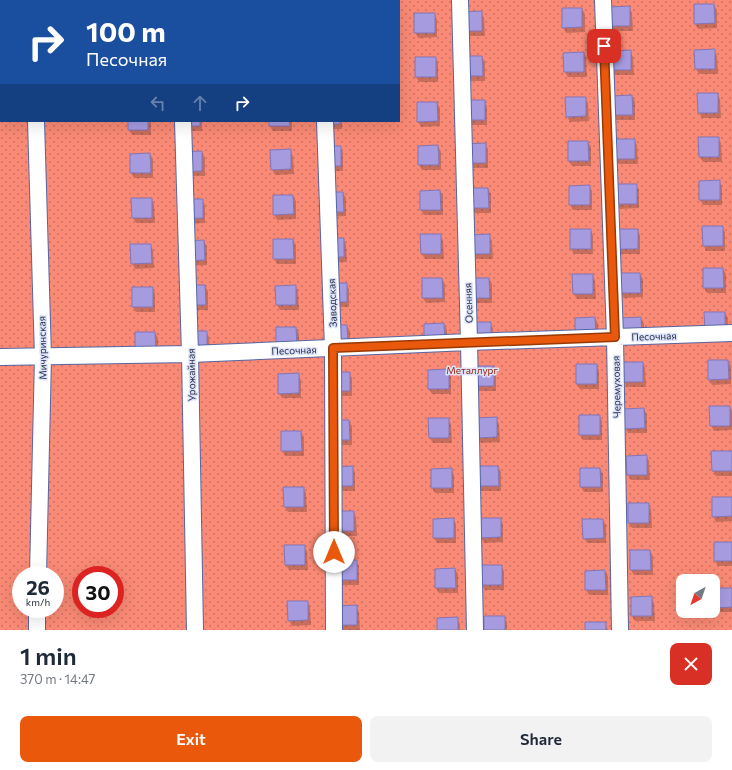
<!DOCTYPE html>
<html lang="en">
<head>
<meta charset="utf-8">
<style>
	:root { --surface:#fff; --page:#f2f2f3; --text:#1f2937; --muted:#747a83; --accent:#ea580c }
	body { margin:0; font-family:Commissioner,sans-serif; background:var(--page); color:var(--text); height:100vh; display:flex; flex-direction:column; font-size:15px; white-space:nowrap }
	* { box-sizing:border-box; margin:0 }
	p { font-size:13px; color:var(--muted) }
	.icon { flex:none; width:22px; height:22px; fill:none; stroke:currentColor; stroke-width:2; stroke-linecap:round; stroke-linejoin:round }
	.map { position:relative; height:630px; overflow:hidden }
	.drawer { display:flex; flex-direction:column; background:var(--surface); flex:1 }
	.drawer>* { flex:none }
	.hud { position:absolute; left:0px; top:0px; width:400px; height:122px; box-shadow:0 4px 16px #0002; background:#1a4fa0; color:#fff; overflow:hidden }
	.needle { width:26px; rotate:220deg }
	.controls { position:absolute; left:676px; top:574px; display:grid; gap:8px }
	.controls a { display:grid; place-items:center; width:44px; height:44px; border-radius:8px; background:var(--surface); box-shadow:0 4px 16px #0002; font-size:20px }
	.speed { position:absolute; left:12px; top:566px; display:flex; gap:8px; font-size:20px; font-weight:700; text-align:center }
	.speed>* { display:grid; place-content:center; width:52px; height:52px; border-radius:50%; background:var(--surface); box-shadow:0 4px 16px #0002; line-height:1 }
	.speed small { font-size:10px; font-weight:400 }
	.speed .limit { border:6px solid #d22; background:#fff; color:#111 }
	.pin { position:absolute; display:grid; place-items:center; width:34px; height:34px; color:#fff; margin:-17px; border-radius:8px; box-shadow:0 2px 6px #0006 }
	.me { position:absolute; width:44px; margin:-22px; rotate:0deg; stroke-linejoin:round; filter:drop-shadow(0 0 3px #0008) }
	.turn { display:flex; align-items:center; gap:14px; height:84px; padding:0 20px; font-size:18px }
	.turn .icon { width:52px; height:52px; stroke-width:2.5 }
	.turn b { display:block; font-size:28px; line-height:34px }
	.lanes { display:flex; align-items:center; height:38px; padding:0 20px; background:#0003; justify-content:center; gap:20px; direction:ltr }
	.lanes .off { opacity:.35 }
	.round { display:grid; place-items:center; flex:none; width:42px; height:42px; border-radius:8px; background:var(--page) }
	.head { display:flex; align-items:center; justify-content:space-between; height:68px; padding:0 20px }
	h1 { font-size:24px; font-weight:600; line-height:30px }
	.primary-button { display:flex; gap:8px; margin-top:auto; padding:8px 20px }
	.primary-button a { flex:1; height:46px; border-radius:8px; background:var(--accent); color:#fff; font-size:16px; font-weight:600; line-height:46px; text-align:center }
	.primary-button a+a { background:var(--page); color:var(--text) }
	.map>svg:first-child { display:block }
	.garden { fill:url(#garden-dots); fill-rule:evenodd }
	.shadow { fill:#0003 }
	.building { fill:#a79be0; stroke:#8275b7 }
	.lines { fill:none; stroke-linecap:round; stroke-linejoin:round }
	.minor-casing { stroke:#5666a4; stroke-width:18 }
	.minor { stroke:#fff; stroke-width:16 }
	.route-casing { stroke:#983908; stroke-width:10 }
	.route { stroke:#ea580c; stroke-width:7 }
	.labels { text-anchor:middle; dominant-baseline:central; stroke-width:3; stroke-linejoin:round; paint-order:stroke }
	.street-label { font-size:10px; fill:#242b46; stroke:#dde4f9 }
	.park-label { font-size:10px; fill:#951c07; stroke:#dde4f9 }
</style>
</head>
<body>
<div class="map">
<svg width="732" height="630" viewBox="0 0 732 630">
	<defs>
		<pattern id="garden-dots" width="8" height="8" patternUnits="userSpaceOnUse"><rect width="8" height="8" fill="#fa8a75"/><path d="M2 2h.1M6 6h.1" fill="none" stroke="#ca7162" stroke-width="1.8" stroke-linecap="round"/></pattern>
	</defs>
	<rect width="100%" height="100%" fill="#b2c2f9"/>
	<path class="garden" d="M0 0H732V630H0ZM1 1H399V121H1ZM21 575H55V609H21ZM81 575H115V609H81ZM683 581H713V611H683Z"/>
	<path class="shadow" d="M126 0H146V1H127Z
		M714 5 717 10V28L698 29 695 24Z
		M629 7 632 13 633 31H613L610 26Z
		M582 9 585 14V32L566 33 563 27Z
		M481 12 484 18 485 36H466L463 31Z
		M434 14 437 19V37L418 38 415 32Z
		M714 50 717 56 718 74H699L696 69 695 51Z
		M630 51 633 57 634 75H615L612 70Z
		M584 53 586 58 587 77H568L565 72 564 54Z
		M482 57 485 62V81H466Z
		M435 58 438 63V82H419L416 77Z
		M717 94 720 99 721 118H702L699 113Z
		M632 96 635 101V120H616L613 115Z
		M585 98 588 103 589 121 570 122 567 116Z
		M484 101 487 106V125H468L465 120Z
		M437 103 440 108V126L421 127 418 121Z
		M129 121H151V135H132L129 130Z
		M180 121H202V131H183Z
		M270 121H292V131H273L270 126Z
		M320 121H342V129H323Z
		M718 138 721 143 722 162H703L700 157Z
		M634 140 637 145 638 164H619L616 159Z
		M588 142 591 147V166H572L569 161Z
		M485 144 488 149V168H469L466 163Z
		M438 146 441 152V170H422L419 165V147Z
		M340 147 343 152V171H324Z
		M290 150 293 156 294 174 275 175 272 169Z
		M202 152 205 158V176H186Z
		M150 154 153 159V178H134L131 173V155Z
		M719 181 722 187V205H703L700 200V182Z
		M636 185 639 190V208L620 209 617 204Z
		M570 186H589L592 191V210H573L570 205Z
		M488 189 491 194V213H472L469 208Z
		M440 191 443 196V215H424L421 210Z
		M343 193 346 198V216L327 217Z
		M293 196 296 201V219L277 220 274 214Z
		M151 199 154 204 155 223H136L133 218Z
		M202 200 205 205V223L186 224Z
		M722 227 725 232V251H706L704 246Z
		M590 230 593 235V254H574L571 249Z
		M637 230 640 235V254H621L618 249Z
		M440 235 443 240 444 259H425L422 254Z
		M489 235 492 241 493 259H473L470 254Z
		M343 239 346 244 347 262H328Z
		M293 240 296 245V264H277L274 259Z
		M204 241 207 247V265L188 266Z
		M150 245 153 250 154 268 135 269 132 263Z
		M723 269 726 274V293H707L704 288Z
		M640 274 643 279V297L624 298 621 293Z
		M573 275H592L595 280 596 299H577L574 294Z
		M442 279 445 284V302L426 303 423 298Z
		M489 279 492 284V303H473L470 298Z
		M346 284 349 289V307H330Z
		M205 286 208 291V310H189Z
		M295 286 298 291 299 310H280L277 305 276 287Z
		M152 288 155 293V312H136L133 307Z
		M725 313 728 318V337H709Z
		M595 318 598 324V342H579Z
		M641 318 644 324V342H625Z
		M490 323 493 328V346L474 347Z
		M444 324 447 330V348H428Z
		M347 326 350 331V349L331 350Z
		M296 328 299 333V351L280 352Z
		M206 332 209 337 210 355 188 350Z
		M155 333 158 338V356L139 357Z
		M728 361 731 366V384L712 385 709 379Z
		M643 363 645 368 646 387H627L624 382Z
		M596 365 599 370V389H580L577 384Z
		M474 367H493L496 372V391H477Z
		M448 370 451 375V394H432L429 389Z
		M349 373 352 378V396H333Z
		M298 374 301 380V398H282L279 393Z
		M729 407 732 411V430L714 431 711 425Z
		M644 409 647 415V433H628L625 428Z
		M599 416 602 421V440H583L580 435Z
		M496 418 499 424 500 442 481 443 478 437Z
		M448 419 451 424 452 443H433L430 438Z
		M349 421 352 426V445H333Z
		M301 432 304 437V456H285L282 451Z
		M732 453V476H716L713 471Z
		M646 456 649 461 650 480H631L628 475Z
		M352 467 355 472V491H336Z
		M498 467 501 472V491H482L479 486Z
		M451 469 454 475V493H435L432 488V470Z
		M581 469H600L603 474V492H584L581 487Z
		M303 488 306 493 307 512H288L285 507Z
		M732 498V521L716 522 713 516Z
		M648 504 651 509 652 528H632L629 523Z
		M353 512 356 517 357 536H338Z
		M453 519 456 524V543H437L434 538V520Z
		M500 519 503 524V542L484 543 481 537Z
		M603 520 606 525V543H587L584 538Z
		M715 543H732V566H718L715 561Z
		M304 546 307 551 308 570H289L286 565Z
		M650 551 653 556V575H634L631 570Z
		M356 561 359 566V585H340L337 580Z
		M501 566 504 571V590H485L482 585Z
		M455 569 458 574V593H439L436 588Z
		M605 571 608 576V595H589L586 590Z
		M732 589V612H719L716 607Z
		M651 597 654 603 655 621H635L632 616V598Z
		M307 602 310 607 311 625 292 626 289 620Z
		M356 606 359 612 360 630H340L338 625Z
		M504 617 507 622V630H485Z
		M457 618 460 624V630H438Z
		M605 623 608 630H586Z"/>
	<path class="building" d="M694 4H714L715 23 694 24Z
		M630 6V26H609V7Z
		M562 8H582V27L562 28Z
		M482 11V31H462L461 12Z
		M414 13H435V33H414Z
		M715 49V69H695L694 50Z
		M631 50V70H611L610 51Z
		M584 52V72H564L563 53Z
		M462 56H482L483 76H462Z
		M415 57H436V77H415Z
		M697 93H718V113H698Z
		M632 95 633 115H612V96Z
		M565 97H586V116L566 117Z
		M464 100H485V120H464Z
		M417 102H437L438 121 417 122Z
		M128 121H148V130H128Z
		M179 121H200V126H179Z
		M269 121H289L290 126H269Z
		M319 121H340V124H319Z
		M698 137H719V157H699Z
		M614 139H635V159H615Z
		M568 141H588L589 161H568Z
		M486 143V163H465V144Z
		M438 145 439 165H418V146Z
		M320 146H341V166H320Z
		M291 149V169L271 170 270 150Z
		M202 151V171L182 172 181 152Z
		M150 153 151 173H130V154Z
		M720 180V200H699V181Z
		M616 184H637V204H616Z
		M590 185V205H569V186Z
		M468 188H488L489 208H468Z
		M440 190 441 210H420V191Z
		M323 192H343L344 212H323Z
		M273 195H293L294 214 273 215Z
		M131 198H152V218H132Z
		M182 199H203V218L182 219Z
		M702 226H723V246H703Z
		M570 229H591V249H570Z
		M617 229H638V249H617Z
		M420 234H441V254H421Z
		M490 234V254H469V235Z
		M323 238H344V257H324Z
		M273 239H293L294 259H273Z
		M204 240 205 260 184 261V241Z
		M130 244H151L152 263 131 264Z
		M703 268H723L724 288H703Z
		M620 273H640L641 293H620Z
		M572 274H593V294H573Z
		M422 278H442L443 298H422Z
		M469 278H489L490 298H469Z
		M326 283H347V302H326Z
		M185 285H205L206 305H185Z
		M296 285V305H276L275 286Z
		M132 287H153V307H132Z
		M704 312H725V332H705Z
		M595 317 596 337H575V318Z
		M641 317 642 337H621V318Z
		M470 322H491V342H470Z
		M444 323 445 343H424V324Z
		M327 325H347L348 345H327Z
		M276 327H296L297 346 276 347Z
		M186 331H207V350L187 351Z
		M135 332H155L156 352H135Z
		M708 360H728L729 379 708 380Z
		M622 362H643V382H623Z
		M576 364H597V384H576Z
		M473 366H494V386H473Z
		M449 369V389H428V370Z
		M329 372H350V391H329Z
		M299 373V393L278 394V374Z
		M709 406H730V426H710Z
		M644 408 645 428 624 429V409Z
		M579 415H600V435H579Z
		M497 417V437L477 438 476 418Z
		M428 418H449V438H429Z
		M329 420H349L350 440H329Z
		M281 431H301L302 451H281Z
		M711 451H732V471H712Z
		M647 455V475H627L626 456Z
		M353 466V486H332V467Z
		M478 466H498L499 486H478Z
		M452 468V488H431V469Z
		M580 468H600L601 487H580Z
		M283 487H304V507H284Z
		M712 497H732V516L712 517Z
		M628 503H649V523H628Z
		M333 511H354V531H334Z
		M454 518V538H433V519Z
		M480 518H501V537L480 538Z
		M582 519H603L604 538 583 539Z
		M714 542H732V561H714Z
		M284 545H305V565H285Z
		M630 550H650L651 570H630Z
		M336 560H357V580H336Z
		M481 565H502V585H481Z
		M455 568 456 588H435V569Z
		M605 570 606 590H585V571Z
		M715 588H732V607L715 608Z
		M652 596V616H631V597Z
		M287 601H308V620L288 621Z
		M357 605V625H337L336 606Z
		M484 616H505V630H484Z
		M458 617V630H437V618Z
		M585 622H606V630H585Z"/>
	<g class="lines">
		<g class="minor-casing">
			<path id="minor" d="M32 0V1
				M180 0V1
				M321 0V1
				M460 0 469 342 475 630
				M603 0 615 337 620 630
				M36 121 43 357 38 575
				M183 121 190 354 195 630
				M325 121 333 348 334 630
				M0 357 190 354 469 342 732 333
				M37 630V609"/>
		</g>
		<use href="#minor" class="minor"/>
	</g>
	<g class="lines">
		<g class="route-casing">
			<path id="route" d="M334 552 333 348 615 337 604 46"/>
		</g>
		<use href="#route" class="route"/>
	</g>
	<g class="labels">
		<g class="street-label">
			<text transform="translate(332 303) rotate(-92)">Заводская</text>
			<text transform="translate(468 303) rotate(-92)">Осенняя</text>
			<text transform="translate(654 336) rotate(-2)">Песочная</text>
			<text transform="translate(42 348) rotate(-91)">Мичуринская</text>
			<text transform="translate(294 350) rotate(-2)">Песочная</text>
			<text transform="translate(191 375) rotate(-91)">Урожайная</text>
			<text transform="translate(616 387) rotate(-91)">Черемуховая</text>
		</g>
		<g class="park-label">
			<text x="472" y="370">Металлург</text>
		</g>
	</g>
</svg>
<div class="controls">
<a><svg class="needle" viewBox="-14 -14 28 28"><path d="M0-13l5 13h-10z" fill="#e53935"/><path d="M0 13l5-13h-10z" fill="#747a83"/></svg></a>
</div>
<div class="speed"><div>26<small>km/h</small></div><div class="limit">30</div></div>
<div class="pin" style="left:604px;top:46px;background:#d93025"><svg class="icon" aria-label="arrive" viewBox="0 0 24 24"><path d="M6 21V4h12l-3 4 3 4H6"/></svg></div>
<svg class="me" style="left:334px;top:552px" viewBox="-20 -20 40 40"><circle r="19" fill="#fff"/><path d="M0-13L10 11 0 6-10 11z" fill="#ea580c"/></svg>
<div class="hud">
<div class="turn"><svg class="icon" aria-label="right" viewBox="0 0 24 24"><path d="M7 20v-9h11M14 6l5 5-5 5"/></svg><div><b>100 m</b>Песочная</div></div>
<div class="lanes"><svg class="icon off" aria-label="left" viewBox="0 0 24 24"><path d="M17 20v-9H6M10 6l-5 5 5 5"/></svg><svg class="icon off" aria-label="ahead" viewBox="0 0 24 24"><path d="M12 20V5M6 11l6-6 6 6"/></svg><svg class="icon" aria-label="right" viewBox="0 0 24 24"><path d="M7 20v-9h11M14 6l5 5-5 5"/></svg></div>
</div>
</div>
<section class="drawer">
<div class="head"><div><h1>1 min</h1><p>370 m · 14:47</p></div><a class="round" style="background:#d93025;color:#fff"><svg class="icon" aria-label="close" viewBox="0 0 24 24"><path d="M6 6l12 12M18 6L6 18"/></svg></a></div>
<div class="primary-button"><a>Exit</a><a>Share</a></div>
</section>
</body>
</html>
